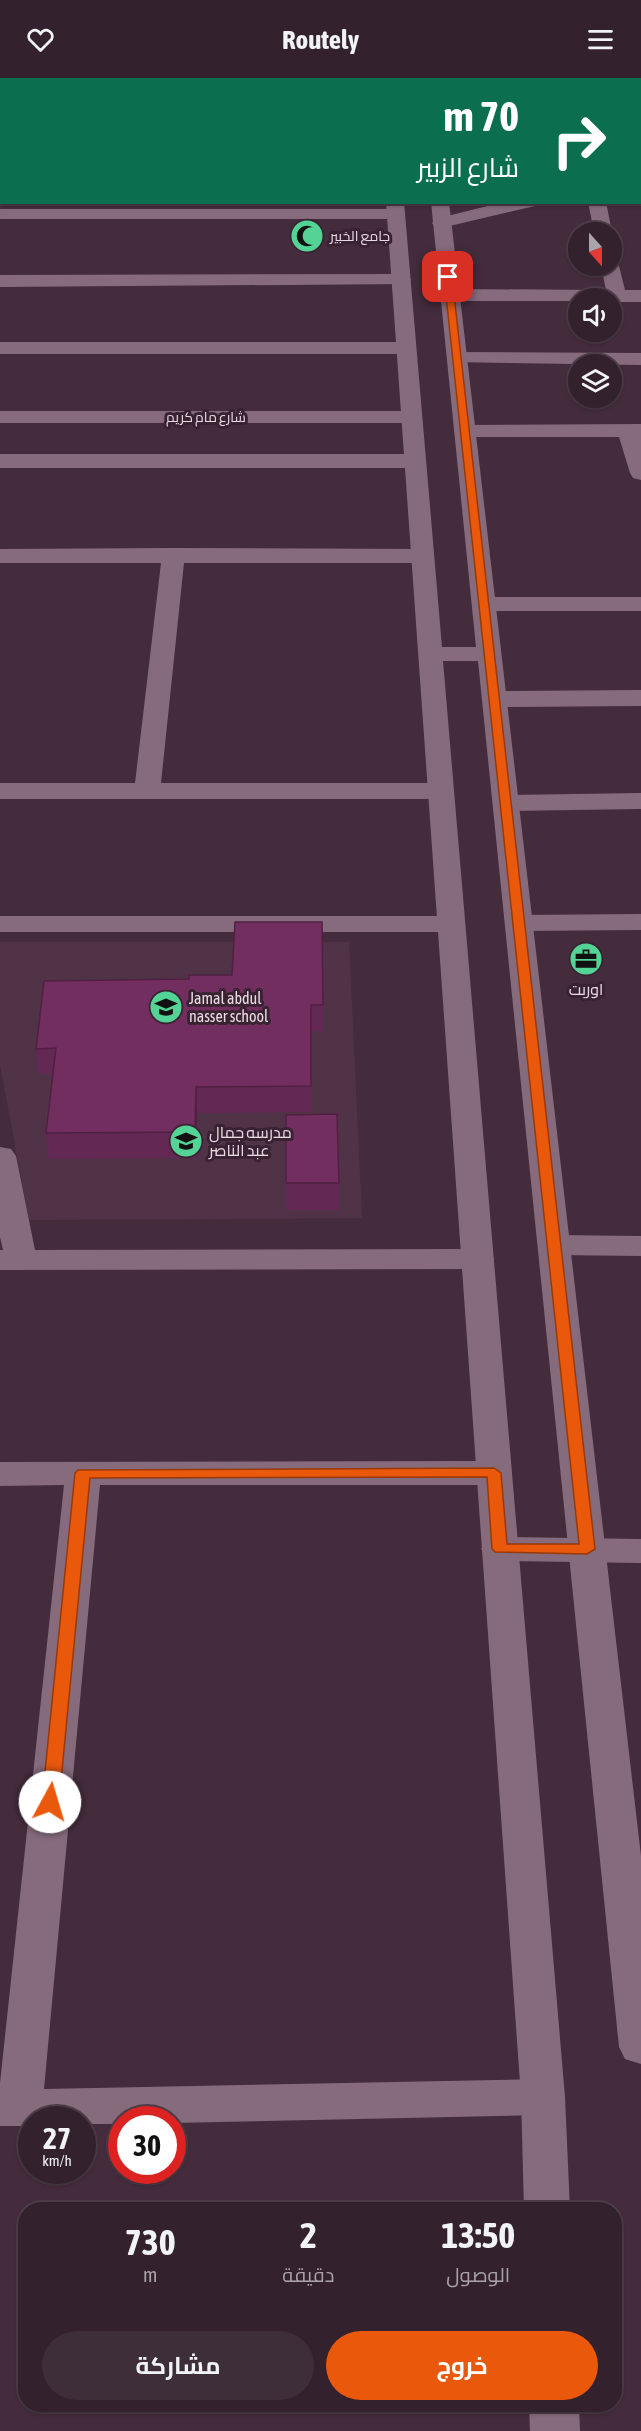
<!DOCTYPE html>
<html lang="ar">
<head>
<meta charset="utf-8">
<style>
	:root { --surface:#33212d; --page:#3e2e39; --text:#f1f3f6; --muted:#a9a3aa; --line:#4e3e49; --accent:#ea580c }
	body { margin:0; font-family:"Asap Condensed",Cairo,sans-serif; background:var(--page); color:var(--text); direction:rtl; height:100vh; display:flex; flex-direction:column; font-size:22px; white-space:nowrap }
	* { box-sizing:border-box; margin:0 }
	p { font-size:20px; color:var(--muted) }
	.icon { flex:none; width:33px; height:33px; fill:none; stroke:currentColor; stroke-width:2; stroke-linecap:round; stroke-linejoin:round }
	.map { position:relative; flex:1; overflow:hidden; direction:ltr }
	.details { position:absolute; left:18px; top:2124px; width:604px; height:210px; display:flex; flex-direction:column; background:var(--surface); border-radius:24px; box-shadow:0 2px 4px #0004,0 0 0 2px var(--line); direction:rtl }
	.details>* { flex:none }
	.banner { position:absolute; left:0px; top:0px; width:642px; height:126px; box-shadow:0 2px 4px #0004,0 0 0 2px var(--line); direction:rtl; background:#0b6e4f; color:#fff; overflow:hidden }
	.needle { width:39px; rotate:159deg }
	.controls { position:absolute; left:568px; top:144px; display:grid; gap:12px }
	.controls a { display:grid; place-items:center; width:54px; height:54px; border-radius:50%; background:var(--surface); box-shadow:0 2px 4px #0004,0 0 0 2px var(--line); font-size:30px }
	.speed { position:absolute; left:18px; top:2028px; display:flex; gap:12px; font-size:30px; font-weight:700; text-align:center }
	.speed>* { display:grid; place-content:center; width:78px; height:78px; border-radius:50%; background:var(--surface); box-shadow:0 2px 4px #0004,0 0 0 2px var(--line); line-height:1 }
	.speed small { font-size:15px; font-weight:400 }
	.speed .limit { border:9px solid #d22; background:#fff; color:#111 }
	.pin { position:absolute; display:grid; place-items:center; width:51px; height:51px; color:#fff; margin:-26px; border-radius:12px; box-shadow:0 3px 9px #0006 }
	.me { position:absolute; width:66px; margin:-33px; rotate:6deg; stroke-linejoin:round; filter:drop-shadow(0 0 4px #0008) }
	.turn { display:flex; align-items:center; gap:21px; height:126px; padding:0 24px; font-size:27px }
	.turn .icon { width:78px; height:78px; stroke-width:2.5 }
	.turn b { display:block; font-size:42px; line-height:51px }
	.eta { display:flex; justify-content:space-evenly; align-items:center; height:102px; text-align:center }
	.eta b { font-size:36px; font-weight:700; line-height:42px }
	.action { display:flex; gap:12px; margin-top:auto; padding:12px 24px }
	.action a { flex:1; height:69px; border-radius:36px; background:var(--accent); color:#fff; font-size:24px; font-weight:700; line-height:69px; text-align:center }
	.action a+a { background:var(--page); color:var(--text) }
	header { display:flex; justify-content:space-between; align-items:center; height:78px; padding:0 24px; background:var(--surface); font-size:27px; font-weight:700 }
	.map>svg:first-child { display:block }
	.built { fill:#513348 }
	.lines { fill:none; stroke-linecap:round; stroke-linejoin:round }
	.minor { fill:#866b7d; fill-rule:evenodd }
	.tertiary { fill:#866b7d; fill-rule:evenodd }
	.wall { fill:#632853 }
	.shaded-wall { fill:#502043 }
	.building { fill:#732e60; stroke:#502043; stroke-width:1.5 }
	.route { fill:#ea580c; stroke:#983908; stroke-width:1.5 }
	.labels { text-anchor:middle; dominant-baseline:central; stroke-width:6; stroke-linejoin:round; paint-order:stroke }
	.far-poi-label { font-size:14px; fill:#eadae4; stroke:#392332; text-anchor:start }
	.far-street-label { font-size:14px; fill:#eadae4; stroke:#392332 }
	.poi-label { font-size:16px; fill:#eadae4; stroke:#392332; text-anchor:start }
</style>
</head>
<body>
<header><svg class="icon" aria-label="menu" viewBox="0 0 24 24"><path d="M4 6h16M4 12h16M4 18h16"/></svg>Routely<svg class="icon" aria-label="heart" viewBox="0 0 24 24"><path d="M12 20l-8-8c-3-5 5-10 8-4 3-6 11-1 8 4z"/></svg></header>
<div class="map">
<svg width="641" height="2353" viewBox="0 0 641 2353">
	<rect width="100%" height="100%" fill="#442c3c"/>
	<path class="built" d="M0 864H349L362 1140 29 1142 0 987Z"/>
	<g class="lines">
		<path class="minor" d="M26 0H42V2H26Z
			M640 28H641V38H640Z
			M0 33H2V43H0Z
			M640 93H641V103H640Z
			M504 124H538L535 128 441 150 435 149 432 145 435 141Z
			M588 124H606L612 154H594Z
			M0 131H396L402 132 405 136 402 140 396 141H0Z
			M612 183 619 188 625 212H641V224H612V220H579V223H451L444 221 441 217 444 213 451 211 606 212 601 188H612Z
			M401 196 408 198 411 202 408 206 0 209V197Z
			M0 264H406L413 266 416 270 413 274 406 276H0Z
			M458 274 641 275V287L451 284 448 280 451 276Z
			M0 333H411L418 335 422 339 418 343 411 345H0Z
			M641 346V402L633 400 630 395 619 359H465L457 358 454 353 457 348 465 347Z
			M0 376H415L423 378 426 383 423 388 415 390H0Z
			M173 470 422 471 430 473 434 478 430 483 422 485H184L161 705H441L450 707 454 713 450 719 441 721H0V705H135L161 485H0V471Z
			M484 519H641V533H484L476 531 472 526 476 521Z
			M641 612V628L495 629 486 626 482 621 486 616 495 613Z
			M641 715V731L506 733 497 731 493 725 497 719 506 717Z
			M641 836V852L519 853 509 851 505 845 509 839 519 837Z
			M0 838H451L461 840 465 846 461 852 451 854H0Z
			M0 1069 11 1071 16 1078 35 1172 477 1171 489 1174 494 1181 489 1188 477 1191 0 1192V1172H3L0 1159Z
			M554 1157 641 1158V1178L554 1177 542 1174 538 1167 542 1160Z
			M494 1383 507 1387 512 1395 507 1403 494 1407H100L44 2011 543 2001 559 2006 565 2019 559 2032 543 2037 172 2045V2042H122V2046H82V2042H32V2048H0V2005L64 1407 0 1408V1384Z
			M500 1459 641 1461V1485L500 1483 487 1480 481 1471 487 1462Z"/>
		<path class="tertiary" d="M377 0H393V2H377Z
			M419 0H435V2H419Z
			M386 124H404L442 569H476L431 124H449L641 1778V1986L625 1981 619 1969 478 583H443L565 2019 570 2132H524L521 2019Z
			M529 2326H579L580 2353H530Z"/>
	</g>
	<path class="wall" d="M232 897 323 927V953H311V1034L197 1035 196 1080 48 1081 46 1055 53 996H38L36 971 189 901Z
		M286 1037 339 1105V1132H286Z"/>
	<path class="shaded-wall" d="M196 1009 197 1035 196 1080 195 1054Z"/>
	<path class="building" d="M235 844H322L323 927H311V1008L196 1009 195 1054 46 1055 56 970 36 971 44 903 189 901V897H232Z
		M337 1036 339 1105H286V1037Z"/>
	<path class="route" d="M448 197 452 199 595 1471 587 1476 495 1474 492 1471 487 1399 90 1400 59 1724 56 1728H44L42 1724 75 1395 78 1392 494 1390 501 1395 507 1466H579L444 199Z"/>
	<defs>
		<g id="mosque-disc" transform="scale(1.725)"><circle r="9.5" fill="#54d396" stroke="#392332"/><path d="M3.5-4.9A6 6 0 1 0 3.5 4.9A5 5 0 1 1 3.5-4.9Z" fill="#111"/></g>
		<g id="office-disc" transform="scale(1.725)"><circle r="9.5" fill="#54d396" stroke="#392332"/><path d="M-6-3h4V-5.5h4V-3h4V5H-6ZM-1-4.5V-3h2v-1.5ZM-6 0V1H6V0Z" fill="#111"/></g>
		<g id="school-disc" transform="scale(1.725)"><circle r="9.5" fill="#54d396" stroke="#392332"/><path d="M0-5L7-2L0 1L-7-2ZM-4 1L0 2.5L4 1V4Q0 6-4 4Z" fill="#111"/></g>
	</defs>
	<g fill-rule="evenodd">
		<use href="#mosque-disc" x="307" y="158"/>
		<use href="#office-disc" x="586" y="881"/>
		<use href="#school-disc" x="166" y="929"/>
		<use href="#school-disc" x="186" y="1063"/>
	</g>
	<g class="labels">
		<g class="far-poi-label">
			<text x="330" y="158">جامع الخبير</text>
		</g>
		<g class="far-street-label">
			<text x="206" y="339">شارع مام كريم</text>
		</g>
		<g class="poi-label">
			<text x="586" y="911" text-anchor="middle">اوربت</text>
			<text x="189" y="920">Jamal abdul<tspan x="189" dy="18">nasser school</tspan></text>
			<text x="209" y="1054">مدرسه جمال<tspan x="209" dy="18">عبد الناصر</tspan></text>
		</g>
	</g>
</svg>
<div class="controls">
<a><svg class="needle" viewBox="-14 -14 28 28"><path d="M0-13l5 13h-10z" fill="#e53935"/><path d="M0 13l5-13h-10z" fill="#a9a3aa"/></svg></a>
<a><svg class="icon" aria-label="sound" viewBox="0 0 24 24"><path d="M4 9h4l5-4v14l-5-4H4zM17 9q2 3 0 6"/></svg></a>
<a><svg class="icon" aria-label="layers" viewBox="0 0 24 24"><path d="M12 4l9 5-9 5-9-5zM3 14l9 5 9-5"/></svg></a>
</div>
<div class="speed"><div>27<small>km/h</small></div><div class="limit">30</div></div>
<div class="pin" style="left:448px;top:199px;background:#d93025"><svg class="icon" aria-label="arrive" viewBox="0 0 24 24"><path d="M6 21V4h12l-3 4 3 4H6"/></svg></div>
<svg class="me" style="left:50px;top:1724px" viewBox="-20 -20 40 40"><circle r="19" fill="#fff"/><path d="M0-13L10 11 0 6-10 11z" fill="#ea580c"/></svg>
<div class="banner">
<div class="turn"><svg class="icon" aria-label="right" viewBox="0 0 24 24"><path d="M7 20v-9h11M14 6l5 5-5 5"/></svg><div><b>70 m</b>شارع الزبير</div></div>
</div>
<section class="details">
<div class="eta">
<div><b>13:50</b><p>الوصول</p></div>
<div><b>2</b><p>دقيقة</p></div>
<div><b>730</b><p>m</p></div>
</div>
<div class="action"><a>خروج</a><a>مشاركة</a></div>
</section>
</div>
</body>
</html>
